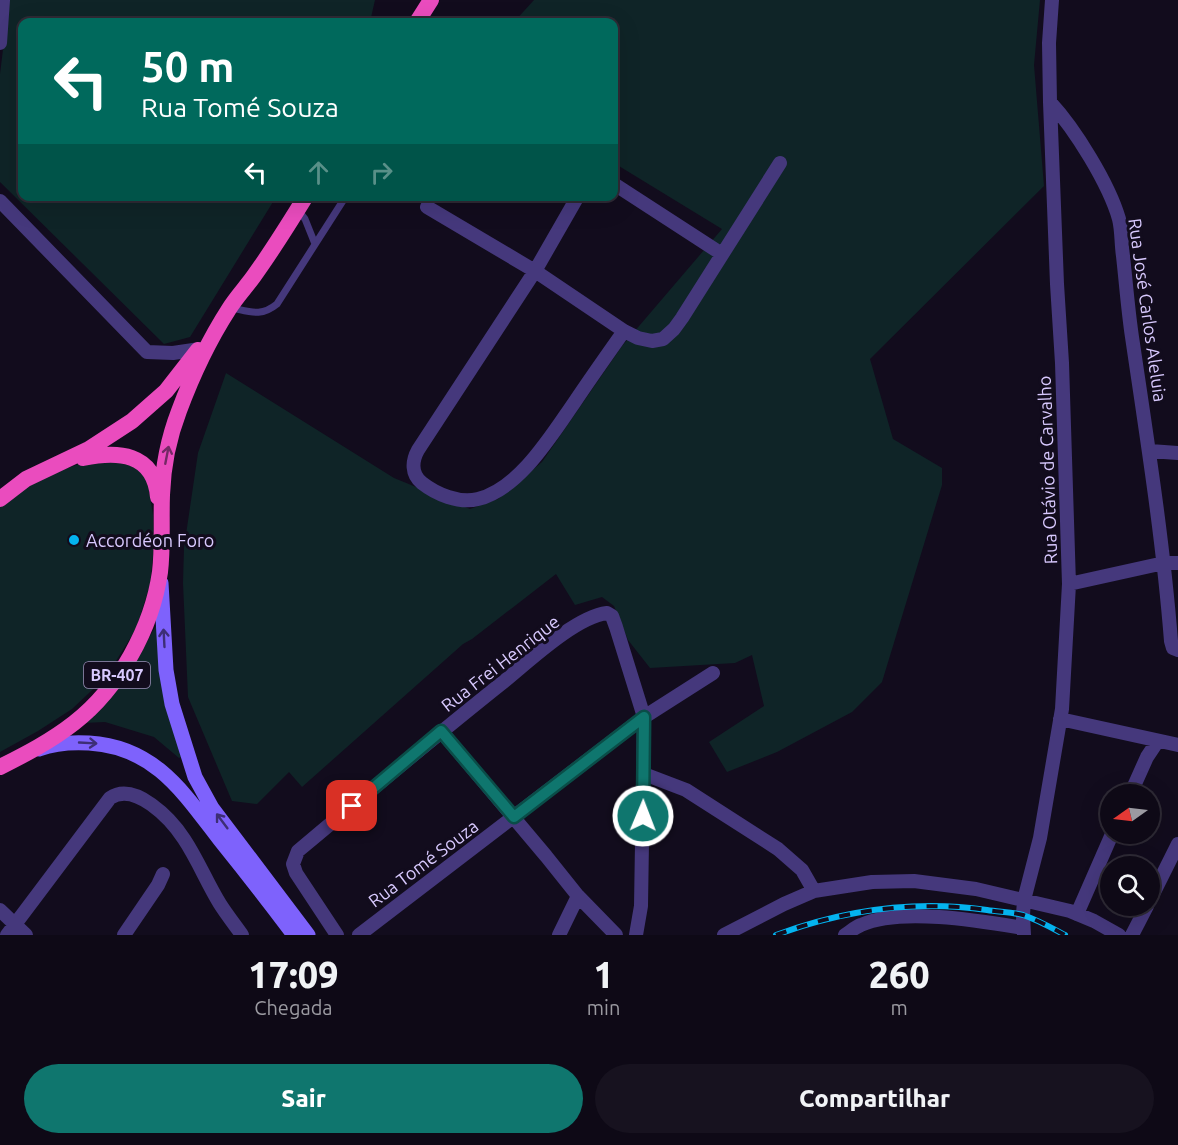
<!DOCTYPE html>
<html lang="pt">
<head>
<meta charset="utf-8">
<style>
	:root { --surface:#0e0916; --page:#17121f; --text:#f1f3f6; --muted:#9b9aa1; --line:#2e2a35; --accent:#0f766e }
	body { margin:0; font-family:Ubuntu,sans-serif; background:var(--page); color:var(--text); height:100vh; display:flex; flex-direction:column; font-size:22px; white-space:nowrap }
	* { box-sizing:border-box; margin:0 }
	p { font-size:20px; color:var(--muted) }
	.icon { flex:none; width:33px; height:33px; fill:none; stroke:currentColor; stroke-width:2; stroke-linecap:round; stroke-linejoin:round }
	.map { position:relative; height:935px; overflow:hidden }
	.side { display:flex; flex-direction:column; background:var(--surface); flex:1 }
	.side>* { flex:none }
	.top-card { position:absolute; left:18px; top:18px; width:600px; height:183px; border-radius:12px; box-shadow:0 6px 24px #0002,0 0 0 2px var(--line); background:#00695c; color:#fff; overflow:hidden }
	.needle { width:39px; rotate:256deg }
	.fabs { position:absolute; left:1100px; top:784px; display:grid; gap:12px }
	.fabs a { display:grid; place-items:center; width:60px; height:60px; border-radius:50%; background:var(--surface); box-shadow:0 6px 24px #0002,0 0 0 2px var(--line); font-size:30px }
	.pin { position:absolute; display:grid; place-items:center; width:51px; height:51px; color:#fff; margin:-26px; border-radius:12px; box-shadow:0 3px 9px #0006 }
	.me { position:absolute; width:66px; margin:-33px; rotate:1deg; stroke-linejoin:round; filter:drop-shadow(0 0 4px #0008) }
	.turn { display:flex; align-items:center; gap:21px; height:126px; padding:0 24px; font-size:27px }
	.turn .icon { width:78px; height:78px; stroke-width:2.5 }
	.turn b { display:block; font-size:42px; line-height:51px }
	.lanes { display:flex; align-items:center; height:57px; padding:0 24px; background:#0003; justify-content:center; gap:30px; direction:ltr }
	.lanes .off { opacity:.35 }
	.eta { display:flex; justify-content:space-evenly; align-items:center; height:102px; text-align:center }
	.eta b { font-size:36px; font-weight:800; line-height:42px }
	.button { display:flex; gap:12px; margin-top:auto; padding:12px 24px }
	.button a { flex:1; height:69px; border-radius:36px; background:var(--accent); color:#fff; font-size:24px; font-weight:800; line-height:69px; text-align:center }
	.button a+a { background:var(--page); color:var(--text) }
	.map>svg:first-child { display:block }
	.green { fill:#0f2427 }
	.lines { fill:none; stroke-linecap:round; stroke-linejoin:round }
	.service { stroke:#45387c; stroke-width:7 }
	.minor { stroke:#45387c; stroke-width:14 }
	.secondary { stroke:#7e62fc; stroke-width:15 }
	.trunk { stroke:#ea4cbe; stroke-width:16 }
	.rail-casing { stroke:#04b3ef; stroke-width:6 }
	.rail { stroke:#120c1d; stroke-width:4; stroke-dasharray:11; stroke-linecap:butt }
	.oneway { stroke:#732965 }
	.oneway2 { stroke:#3d2e76 }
	.route-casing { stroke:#0a4d48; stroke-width:15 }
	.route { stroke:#0f766e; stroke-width:10 }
	.poi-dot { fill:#04b3ef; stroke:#120c1d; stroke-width:2 }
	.labels { text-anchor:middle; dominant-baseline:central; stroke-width:6; stroke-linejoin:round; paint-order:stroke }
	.shield { fill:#120c1d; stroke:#9d90ba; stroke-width:1.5 }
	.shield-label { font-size:16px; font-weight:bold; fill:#d8c9fe }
	.street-label { font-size:18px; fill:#d8c9fe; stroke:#120c1d }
	.poi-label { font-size:18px; fill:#d8c9fe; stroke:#120c1d; text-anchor:start }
</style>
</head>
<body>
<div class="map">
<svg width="1178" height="935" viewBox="0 0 1178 935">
	<rect width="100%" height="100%" fill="#120c1d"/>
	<path class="green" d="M9 0H375L370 22H22V196L276 197 190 337 164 344 0 182V74Z
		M534 0H1040L1034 65 1044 186 870 359 893 439 942 468V485L882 682 852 712 777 752 727 772 709 742 764 706 752 655 735 663 650 668 628 640 614 606 602 597 575 605 556 574 472 639 463 644 302 787 289 772 257 804 232 801 188 697 183 583 184 548 198 453 226 373 394 478 470 509 498 499 542 462 622 346 722 229 614 163V22H514Z
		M124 460 140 470 148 482 153 515 154 546 150 585 136 629 106 677 72 709 38 731 0 752V504L42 477 82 463Z
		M158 622 184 756 179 758 154 737 105 722 83 723 130 671Z"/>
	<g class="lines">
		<path class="service" d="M298 210 305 219 315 244
			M232 308C251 312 261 317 277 304L346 196"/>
		<path class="minor" d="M0 43 3 0
			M1050 102C1075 129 1109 184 1119 219 1122 231 1121 243 1123 256 1126 283 1128 310 1132 337 1147 439 1163 539 1171 641L1173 648 1178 650
			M614 184 722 254
			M578 196 535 271 418 450C412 461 411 474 422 483 436 494 459 504 478 499 519 489 551 436 574 403 590 379 607 355 624 331
			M0 201 147 352 173 353 200 349
			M427 207 535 271 624 331 638 338 652 341 663 339 674 329 682 318 780 163
			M1150 451 1178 453
			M1069 584 1164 563H1178
			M1060 719 1178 745
			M441 731 546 856 578 896 616 935
			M644 774 686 790 778 849 802 870 814 891
			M1130 795 1147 757 1157 742
			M1149 902 1178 844
			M0 910 26 935
			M1077 914 1112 834
			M7 935 110 798C135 781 171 819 184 839 198 860 207 883 220 904 227 915 235 925 242 935
			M124 935 158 885 163 874
			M337 935 296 873 293 864 298 851C366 794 433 738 502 683 528 662 575 617 607 613L612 616 616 627 644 717 641 906 636 935
			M359 935 644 717 713 673
			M559 935 578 896
			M724 935 784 904 814 891 872 882 914 881 976 889 1070 911 1094 921 1119 935
			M845 935C850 932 855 927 861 925 900 907 981 921 1023 928
			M1024 935 1023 915 1024 900 1040 838 1062 709 1069 584 1062 363 1057 284 1050 102 1049 43 1052 0
			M1132 935 1147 906"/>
		<path class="secondary" d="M161 583 166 670 172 704 195 777 212 808 308 935
			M39 749C55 743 72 742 89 743 155 747 183 792 220 840 245 871 270 903 294 935"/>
		<path class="trunk" d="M417 22 431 0
			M83 458C117 451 154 452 158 497
			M0 499 26 479 89 449 132 421 166 391 198 350
			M0 767C26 754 51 741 74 723 119 688 152 628 160 572 163 547 161 520 162 495 163 466 169 437 179 411 192 376 209 340 229 309 237 296 248 285 256 273 274 248 290 222 306 196"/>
		<g class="rail-casing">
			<path id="rail" d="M776 935C844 910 916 900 987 910 999 912 1012 912 1023 915 1038 920 1052 928 1065 935"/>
		</g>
		<use href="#rail" class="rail"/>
	</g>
	<defs><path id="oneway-shaft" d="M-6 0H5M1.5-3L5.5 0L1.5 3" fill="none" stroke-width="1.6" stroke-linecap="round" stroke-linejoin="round" transform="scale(1.5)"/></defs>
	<use class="oneway" href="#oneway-shaft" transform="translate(167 455) rotate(-79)"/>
	<g class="oneway2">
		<use href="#oneway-shaft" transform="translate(164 638) rotate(-93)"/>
		<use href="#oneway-shaft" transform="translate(88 743) rotate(3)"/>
		<use href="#oneway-shaft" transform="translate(222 821) rotate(-127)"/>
	</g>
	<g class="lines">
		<g class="route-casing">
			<path id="route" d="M352 806 441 731 514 817 644 717 643 816"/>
		</g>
		<use href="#route" class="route"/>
	</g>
	<circle class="poi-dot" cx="74" cy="540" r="6"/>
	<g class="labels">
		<rect class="shield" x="84" y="662" width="66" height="26" rx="4.5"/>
		<g class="shield-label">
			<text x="117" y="675">BR-407</text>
		</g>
		<g class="street-label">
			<text transform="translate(1148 310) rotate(82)">Rua José Carlos Aleluia</text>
			<text transform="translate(1047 470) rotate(-92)">Rua Otávio de Carvalho</text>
			<text transform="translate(500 663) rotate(-38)">Rua Frei Henrique</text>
			<text transform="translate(423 863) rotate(-37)">Rua Tomé Souza</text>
		</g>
		<g class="poi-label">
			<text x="86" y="540">Accordéon Foro</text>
		</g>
	</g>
</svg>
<div class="fabs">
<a><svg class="needle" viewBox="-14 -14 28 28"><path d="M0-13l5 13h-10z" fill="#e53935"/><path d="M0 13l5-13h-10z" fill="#9b9aa1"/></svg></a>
<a><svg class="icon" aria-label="search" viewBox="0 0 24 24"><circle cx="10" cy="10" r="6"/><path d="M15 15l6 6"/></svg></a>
</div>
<div class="pin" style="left:352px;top:806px;background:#d93025"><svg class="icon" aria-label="arrive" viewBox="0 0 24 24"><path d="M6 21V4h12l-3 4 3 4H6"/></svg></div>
<svg class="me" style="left:643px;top:816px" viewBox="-20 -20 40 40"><circle r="17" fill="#0f766e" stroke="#fff" stroke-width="3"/><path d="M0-11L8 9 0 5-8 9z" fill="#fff"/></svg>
<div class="top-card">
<div class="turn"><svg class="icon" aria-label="left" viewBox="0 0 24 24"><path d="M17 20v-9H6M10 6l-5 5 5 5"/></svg><div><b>50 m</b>Rua Tomé Souza</div></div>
<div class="lanes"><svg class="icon" aria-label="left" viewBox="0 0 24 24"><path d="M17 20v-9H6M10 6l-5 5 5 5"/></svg><svg class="icon off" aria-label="ahead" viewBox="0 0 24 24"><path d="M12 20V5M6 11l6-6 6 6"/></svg><svg class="icon off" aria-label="right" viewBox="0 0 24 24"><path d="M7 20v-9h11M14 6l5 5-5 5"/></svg></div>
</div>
</div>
<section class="side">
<div class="eta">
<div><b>17:09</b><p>Chegada</p></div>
<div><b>1</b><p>min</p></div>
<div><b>260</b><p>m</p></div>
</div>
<div class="button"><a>Sair</a><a>Compartilhar</a></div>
</section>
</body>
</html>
